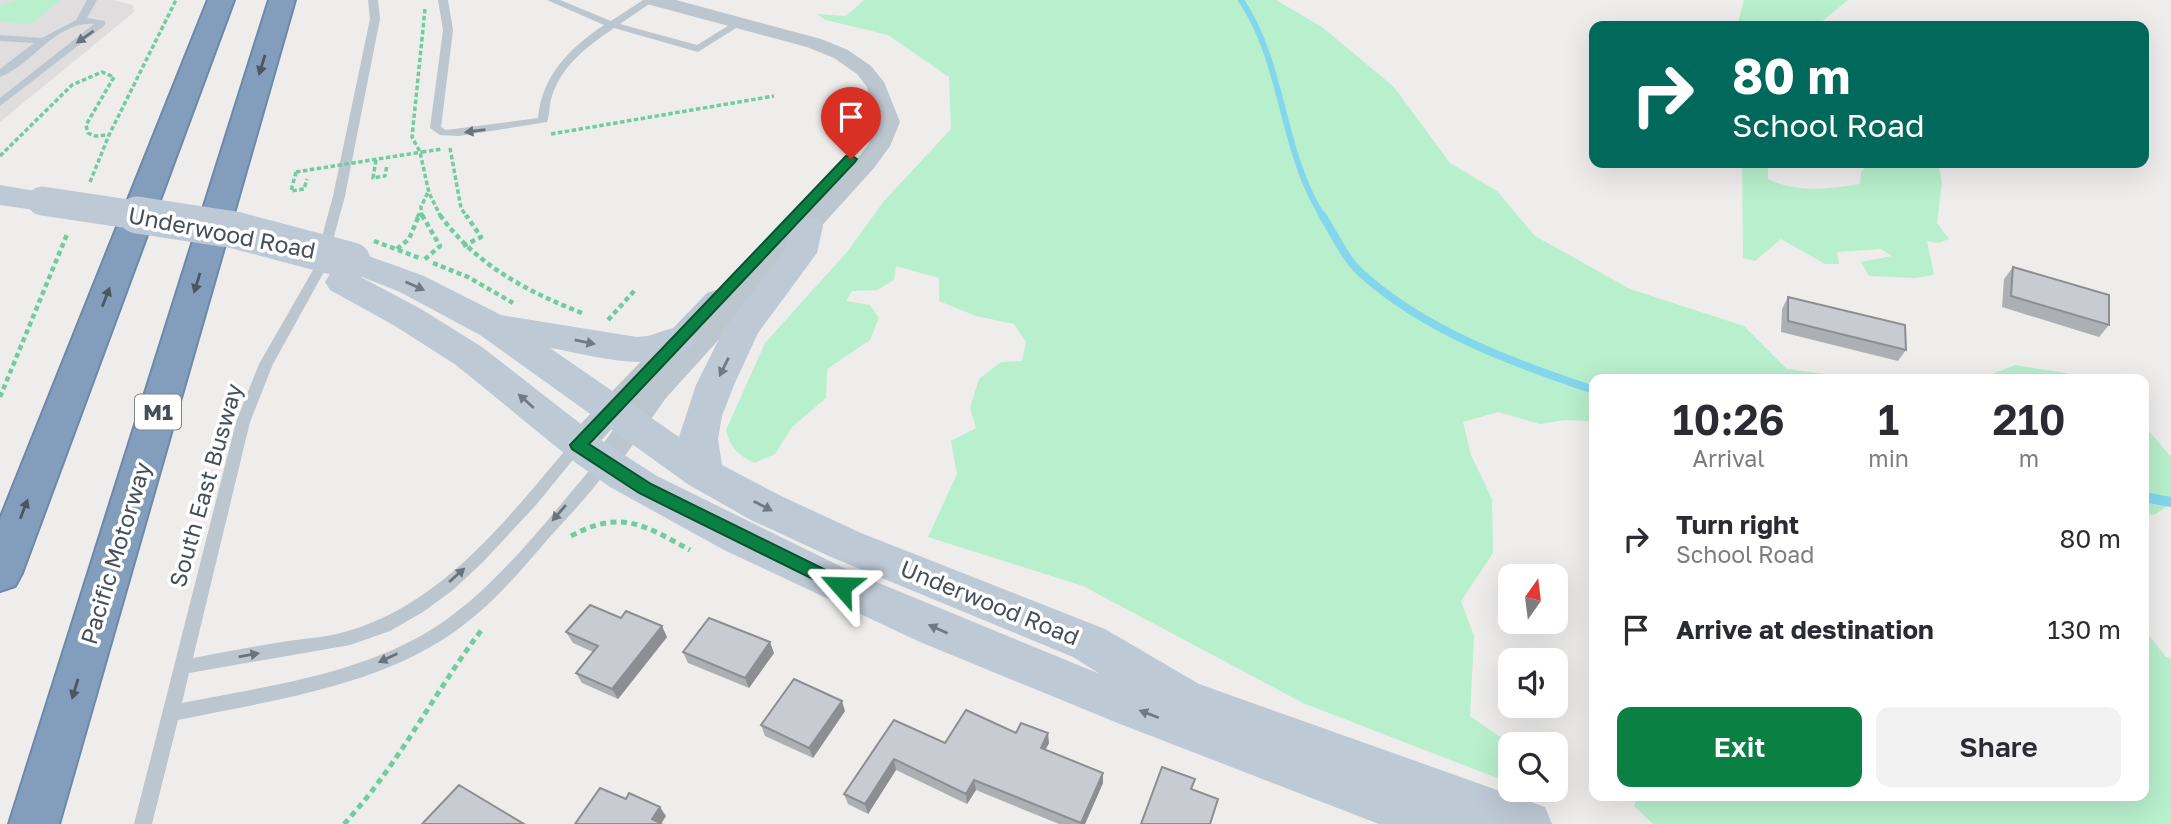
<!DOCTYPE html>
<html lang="en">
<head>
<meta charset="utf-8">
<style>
	:root { --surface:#fff; --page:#f2f2f3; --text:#2b2b33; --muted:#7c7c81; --accent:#0b8043 }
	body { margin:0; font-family:"Golos Text",sans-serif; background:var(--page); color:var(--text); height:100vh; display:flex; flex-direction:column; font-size:26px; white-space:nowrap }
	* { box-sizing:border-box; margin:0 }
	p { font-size:23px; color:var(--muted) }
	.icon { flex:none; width:38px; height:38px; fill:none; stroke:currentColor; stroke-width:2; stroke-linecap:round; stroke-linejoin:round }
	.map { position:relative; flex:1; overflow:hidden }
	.details { position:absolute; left:1589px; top:374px; width:560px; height:427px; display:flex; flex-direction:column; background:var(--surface); border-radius:14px; box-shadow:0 7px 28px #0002 }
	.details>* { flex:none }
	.top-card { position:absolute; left:1589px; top:21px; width:560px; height:147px; border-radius:14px; box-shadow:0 7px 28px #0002; background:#00695c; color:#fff; overflow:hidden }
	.needle { width:46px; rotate:14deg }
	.controls { position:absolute; left:1498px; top:564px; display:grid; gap:14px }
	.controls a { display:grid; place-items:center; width:70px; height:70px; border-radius:14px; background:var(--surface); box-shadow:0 7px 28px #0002; font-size:35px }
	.pin { position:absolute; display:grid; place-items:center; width:60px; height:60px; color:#fff; margin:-72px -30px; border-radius:50% 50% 50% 0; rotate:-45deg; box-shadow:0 0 7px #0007 }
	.pin .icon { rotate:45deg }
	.me { position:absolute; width:77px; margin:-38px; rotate:295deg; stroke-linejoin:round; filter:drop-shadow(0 0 5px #0008) }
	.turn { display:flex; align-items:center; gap:24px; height:147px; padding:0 28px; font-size:32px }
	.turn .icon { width:91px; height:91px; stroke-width:2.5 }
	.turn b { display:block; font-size:49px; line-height:60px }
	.eta { display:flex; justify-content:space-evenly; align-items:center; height:119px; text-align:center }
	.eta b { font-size:42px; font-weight:600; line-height:49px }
	.primary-button { display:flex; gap:14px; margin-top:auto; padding:14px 28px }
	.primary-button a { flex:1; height:80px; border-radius:14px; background:var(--accent); color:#fff; font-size:28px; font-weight:600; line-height:80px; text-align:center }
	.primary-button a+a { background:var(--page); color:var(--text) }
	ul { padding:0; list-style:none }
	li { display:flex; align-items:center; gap:21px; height:91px; padding:0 28px }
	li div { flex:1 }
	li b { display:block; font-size:26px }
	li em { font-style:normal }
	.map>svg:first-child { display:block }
	.education { fill:#e0ddde }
	.green { fill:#b8efcd }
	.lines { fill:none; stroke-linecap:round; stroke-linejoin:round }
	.stream-far2 { stroke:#84d6ec; stroke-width:6 }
	.stream-far1 { stroke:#84d6ec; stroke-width:8 }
	.stream { stroke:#84d6ec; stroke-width:10 }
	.motorway-casing { stroke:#6d89a8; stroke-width:4 }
	.path-far2 { stroke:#70cda0; stroke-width:3.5; stroke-dasharray:4.5 2.5; stroke-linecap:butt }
	.path-far1 { stroke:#70cda0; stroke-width:4.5; stroke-dasharray:5 3.5; stroke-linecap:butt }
	.path { stroke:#70cda0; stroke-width:5; stroke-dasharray:6 4.5; stroke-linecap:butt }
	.service { fill:#bcc6cf; fill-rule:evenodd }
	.minor { fill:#bcc6cf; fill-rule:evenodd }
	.secondary { fill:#bec9d6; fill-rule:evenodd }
	.motorway { fill:#829ebc; fill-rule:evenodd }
	.path-bridge { stroke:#70cda0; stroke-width:3.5; stroke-dasharray:4.5 2.5; stroke-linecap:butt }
	.secondary-bridge-far1 { stroke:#bec9d6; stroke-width:29 }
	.secondary-bridge { stroke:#bec9d6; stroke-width:37 }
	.wall { fill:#acafb4 }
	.shaded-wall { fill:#8c8e92 }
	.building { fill:#c8cbd1; stroke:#8c8e92; stroke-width:2 }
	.oneway { fill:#68737c }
	.oneway2 { fill:#4a5763 }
	.oneway3 { fill:#6f7a85 }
	.route { fill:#0b8043; stroke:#07532c; stroke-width:2 }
	.labels { text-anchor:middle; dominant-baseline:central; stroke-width:7; stroke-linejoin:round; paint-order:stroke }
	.shield { fill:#fff; stroke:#7c848b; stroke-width:2 }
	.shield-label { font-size:21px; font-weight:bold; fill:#444f59 }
	.street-label { font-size:23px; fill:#444f59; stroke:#fff }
</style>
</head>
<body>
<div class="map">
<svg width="2171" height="824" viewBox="0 0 2171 824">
	<rect width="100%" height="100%" fill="#efecec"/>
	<path class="education" d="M0 0H113L133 5 134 12 0 122Z"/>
	<path class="green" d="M17 0H60L31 24 0 22V6Z
		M864 0H1276L1322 27 1394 87 1450 163 1497 191 1535 236 1630 289 1744 326 1787 369 1868 380H1594V427L1587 421 1565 420 1540 424 1498 412 1463 422 1471 455 1492 499 1493 553 1461 601 1474 636 1470 716 1510 744V783L1303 703 1083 586 928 537 957 474 951 441 976 428 970 408 979 379 1001 362 1022 361 1026 342 1014 324 976 316 939 301V278L896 266 894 280 877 290 852 291 846 301 870 305 879 318 870 340 827 369 826 398 792 427 775 454 754 463C739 455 730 448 726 430L765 343 847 252 884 201 951 129 949 77 888 35 826 20 817 14 846 16Z
		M1744 0H1848L1819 24 1737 26Z
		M1742 163H1768V179C1796 193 1829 189 1860 184L1861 172 1869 163H1938L1942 182 1937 223 1949 239 1938 243 1927 241 1934 275 1915 278 1869 276 1861 262 1892 256 1881 249 1837 252 1839 264H1825L1781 239 1755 261 1743 258Z
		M2015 365 2066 373 2075 380H1977Z
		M2144 425 2171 457V504L2154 515 2144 513Z
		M2144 629 2166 657 2171 658V824H1653L1634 806 1637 796H2144Z"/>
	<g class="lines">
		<path class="stream-far2" d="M1241 0C1284 63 1281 152 1323 217"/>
		<path class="stream-far1" d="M1322 215C1334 233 1345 259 1361 273 1425 331 1513 363 1594 390"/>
		<path class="stream" d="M2144 497 2171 502"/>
		<g class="motorway-casing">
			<path id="motorway" d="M208 0H234L22 573 15 586 0 591V519Z
				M269 0H295L59 824H9Z"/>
		</g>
		<path class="path-far2" d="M425 9 412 137 420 152 429 193 441 217
			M551 134 774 96
			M450 148 461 208 467 217
			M422 152 442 149
			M0 156 72 85 102 72 114 77 86 125 88 133 95 136 109 135
			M376 160 373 178 385 176 387 165
			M296 172 291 191 304 189 307 179
			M90 182 109 135 176 0
			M417 217 420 213
			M422 217 421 207 428 192"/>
		<path class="path-far1" d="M422 215 440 246 424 260
			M440 215C476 265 526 291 582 313
			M374 241 422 259
			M463 246 481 237 466 215
			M397 249 409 239 419 215
			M433 263 468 277 513 303
			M608 320 636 289
			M0 397 68 232"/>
		<path class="path" d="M571 536C621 509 644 525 690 550
			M344 824C399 765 434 692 483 628"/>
		<path class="service" d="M87 0H97L87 18 105 21V25L0 106V98L94 24C56 21 32 65 0 77V69L34 43 0 41V35L42 38 76 20Z
			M368 0H378L380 19 345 196 325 270 273 364 250 422 193 658C224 652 256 646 288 641 309 638 331 637 351 630 446 601 511 514 573 441H583L585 445 536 505 482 563 453 590 423 612 390 631 350 645 189 673 182 703C272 685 374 673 450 617 508 574 553 512 600 458H610L612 462C598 486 567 518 547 540 521 571 493 603 461 627 381 687 272 700 178 720L152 824H134L236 422 259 364 313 270 333 196 370 19Z
			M438 0H448L453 30 441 127 446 130 538 118C542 75 570 48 604 25L547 0H560L611 21 643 0H655L620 24 697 45 736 21 744 23 698 52 614 28C588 46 562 65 552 96 549 104 550 114 547 122L459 136 440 135 430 128 443 30Z"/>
		<path class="minor" d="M645 0H676L821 39 848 50 871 66 884 82 900 122 890 146 874 168 666 398 615 470 605 473 595 470 590 462 625 413C610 429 592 460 568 453L564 445 568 437 707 293 716 290 725 293 728 297 858 158 868 145 878 122 867 87 857 74 834 58 807 47 647 4Z"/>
		<path class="secondary" d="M0 185 53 194 58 201 53 208 42 211 0 205Z
			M807 216 819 219 823 226 817 253 758 333 734 385 722 416 718 439 722 465 781 496 861 533 1105 629 1199 684 1545 807 1552 824H1379L1120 724 920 642 724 550 610 487 576 463 456 365 395 326 330 290 325 282 330 274 342 271 351 273 340 269 335 261 340 253 352 250 424 276 501 315 637 337C659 337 668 323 691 329L696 338C670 381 589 354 550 348L679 437 696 385 724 329 784 251 795 219ZM357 275 400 292 480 335 689 485 751 520 831 557 1073 657 1100 674 852 572 657 476 604 442 482 347 421 309Z"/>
		<use href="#motorway" class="motorway"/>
		<path class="path-bridge" d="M296 172 422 152"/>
		<path class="secondary-bridge-far1" d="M42 201 149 217"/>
		<path class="secondary-bridge" d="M137 215 235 230 352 261"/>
	</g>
	<path class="wall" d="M2013 267 2109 325 2099 337 2002 307 2004 279Z
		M1788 297 1906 350 1898 361 1781 332 1782 309Z
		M566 632 667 637 618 699 582 683 576 673 593 652 573 643Z
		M683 652 774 653 749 688 688 663Z
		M845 711 813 758 765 736 761 725Z
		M894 720 945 743 1016 733 1049 743 1045 750 1103 773V783L1085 824H1059L976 790 967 804 896 770 868 814 848 804 844 794Z"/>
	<path class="shaded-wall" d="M662 626 667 637 618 699 612 689Z
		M770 642 774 653 749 688 745 678Z
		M842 701 845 711 813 758 809 748Z
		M1048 733 1049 743 1041 758V748Z
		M894 759 896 770 868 814 865 804Z
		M1103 773V783L1085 824H1081Z
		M974 780 976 790 967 804 966 794Z
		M660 807 666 816 661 824 652 819Z"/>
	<path class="building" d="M2013 267 2109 295V325L2011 296Z
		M1788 297 1905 325 1906 350 1788 321Z
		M590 605 621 618 626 611 662 626 612 689 576 673 598 646 566 632Z
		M709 618 770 642 745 678 683 652Z
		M794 679 842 701 809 748 761 725Z
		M966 710 1016 733 1021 723 1048 733 1041 748 1103 773 1081 823 974 780 966 794 894 759 865 804 844 794 894 720 945 743Z
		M1162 767 1195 779 1191 789 1218 799 1210 824H1141Z
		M459 785 524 824H422Z
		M600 788 626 799 629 793 660 807 652 819 662 824H575Z"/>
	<defs><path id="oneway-solid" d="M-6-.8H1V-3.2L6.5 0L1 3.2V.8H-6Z" transform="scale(1.75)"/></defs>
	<g class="oneway">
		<use href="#oneway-solid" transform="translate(85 37) rotate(145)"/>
		<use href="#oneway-solid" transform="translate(475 131) rotate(173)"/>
		<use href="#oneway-solid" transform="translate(559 513) rotate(131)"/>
		<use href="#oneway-solid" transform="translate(457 575) rotate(-42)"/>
		<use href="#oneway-solid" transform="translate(249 655) rotate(-10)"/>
		<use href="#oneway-solid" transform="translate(388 658) rotate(155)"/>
	</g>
	<g class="oneway2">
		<use href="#oneway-solid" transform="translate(262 65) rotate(107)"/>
		<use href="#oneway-solid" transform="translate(197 283) rotate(107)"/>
		<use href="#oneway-solid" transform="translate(106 297) rotate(-69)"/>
		<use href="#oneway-solid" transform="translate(24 509) rotate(-69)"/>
		<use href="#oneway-solid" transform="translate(75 689) rotate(107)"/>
	</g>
	<g class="oneway3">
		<use href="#oneway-solid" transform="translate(415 286) rotate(24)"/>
		<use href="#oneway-solid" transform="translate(585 342) rotate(12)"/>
		<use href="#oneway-solid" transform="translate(724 367) rotate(116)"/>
		<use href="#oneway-solid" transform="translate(526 401) rotate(-138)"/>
		<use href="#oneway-solid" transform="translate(763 506) rotate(27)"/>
		<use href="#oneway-solid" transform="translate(938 629) rotate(-156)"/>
		<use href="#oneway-solid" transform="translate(1149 714) rotate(-159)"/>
	</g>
	<path class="route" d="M851 155 857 159 855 162 589 444 651 484 848 581 850 586 848 591 841 593 639 493 572 449 570 445 846 156Z"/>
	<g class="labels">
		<rect class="shield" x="135" y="394.5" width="46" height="35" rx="5"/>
		<g class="shield-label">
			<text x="158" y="412">M1</text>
		</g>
		<g class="street-label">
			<text transform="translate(222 232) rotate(11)">Underwood Road</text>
			<text transform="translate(205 485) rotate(-74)">South East Busway</text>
			<text transform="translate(115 553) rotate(-73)">Pacific Motorway</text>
			<text transform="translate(990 602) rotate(22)">Underwood Road</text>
		</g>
	</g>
</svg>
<div class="controls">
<a><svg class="needle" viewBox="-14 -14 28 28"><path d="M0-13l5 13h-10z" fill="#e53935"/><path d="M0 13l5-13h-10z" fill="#7c7c81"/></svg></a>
<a><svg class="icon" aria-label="sound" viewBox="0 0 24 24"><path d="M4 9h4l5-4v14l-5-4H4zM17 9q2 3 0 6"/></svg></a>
<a><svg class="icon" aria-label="search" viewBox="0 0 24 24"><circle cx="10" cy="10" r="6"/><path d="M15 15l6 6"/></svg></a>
</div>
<div class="pin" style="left:851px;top:159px;background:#d93025"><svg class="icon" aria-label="arrive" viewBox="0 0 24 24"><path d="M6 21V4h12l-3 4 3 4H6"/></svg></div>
<svg class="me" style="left:841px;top:586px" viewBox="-20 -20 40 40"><path d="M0-17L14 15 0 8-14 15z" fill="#0b8043" stroke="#fff" stroke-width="4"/></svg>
<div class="top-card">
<div class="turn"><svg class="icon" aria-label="right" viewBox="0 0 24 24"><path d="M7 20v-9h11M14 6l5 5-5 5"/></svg><div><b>80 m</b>School Road</div></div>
</div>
<section class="details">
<div class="eta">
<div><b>10:26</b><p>Arrival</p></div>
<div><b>1</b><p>min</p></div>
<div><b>210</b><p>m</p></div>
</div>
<ul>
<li><svg class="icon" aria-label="right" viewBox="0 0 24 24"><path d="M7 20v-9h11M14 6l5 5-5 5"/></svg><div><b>Turn right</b><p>School Road</p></div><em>80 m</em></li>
<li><svg class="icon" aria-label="arrive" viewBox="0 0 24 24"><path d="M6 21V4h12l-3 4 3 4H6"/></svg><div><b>Arrive at destination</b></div><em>130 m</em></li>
</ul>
<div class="primary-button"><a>Exit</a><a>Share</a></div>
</section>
</div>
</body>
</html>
